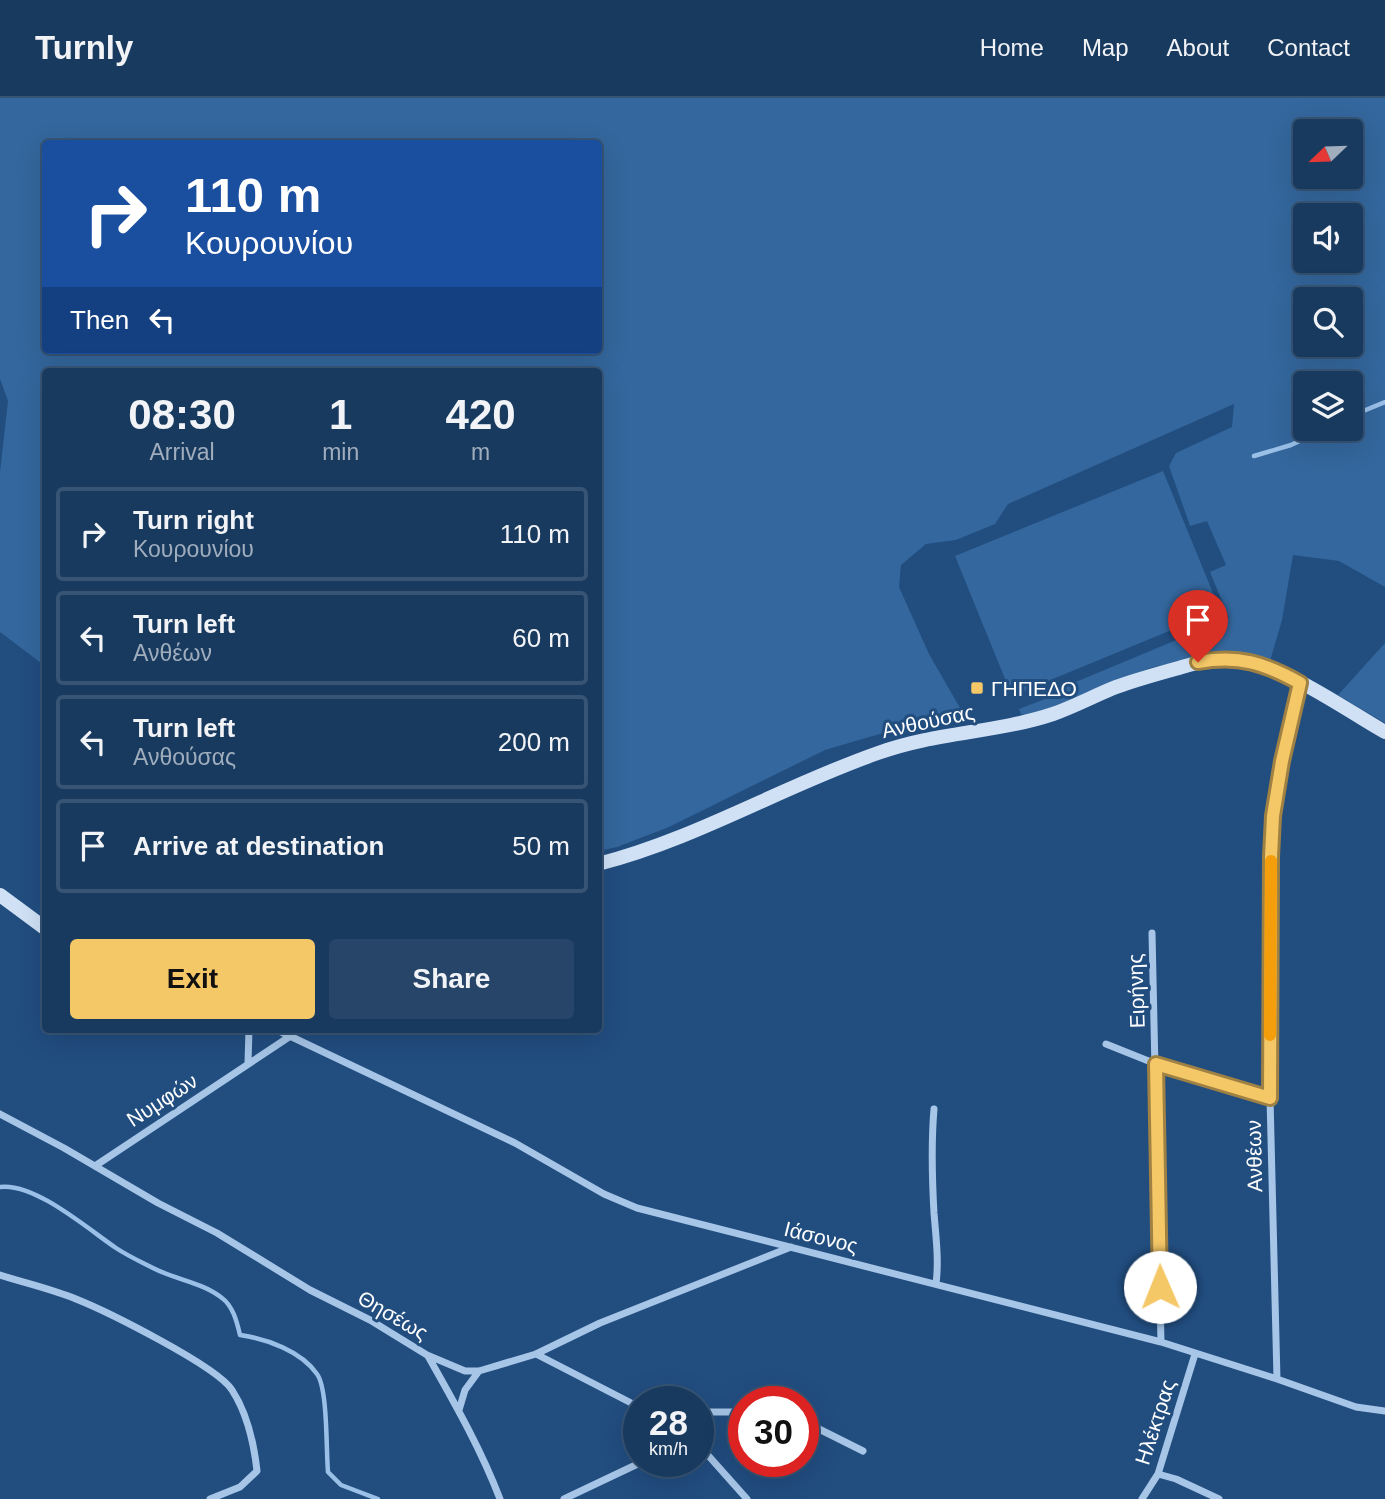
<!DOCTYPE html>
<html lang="en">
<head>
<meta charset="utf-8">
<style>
	:root { --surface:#193a5f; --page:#264568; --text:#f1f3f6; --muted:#9fadbd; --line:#375474; --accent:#f4c767 }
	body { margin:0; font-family:Arial,sans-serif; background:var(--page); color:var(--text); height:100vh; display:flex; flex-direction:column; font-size:26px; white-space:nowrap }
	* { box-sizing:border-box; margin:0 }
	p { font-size:23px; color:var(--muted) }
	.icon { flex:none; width:38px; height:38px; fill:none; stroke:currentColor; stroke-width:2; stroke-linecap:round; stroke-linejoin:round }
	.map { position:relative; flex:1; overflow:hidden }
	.panel { position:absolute; left:42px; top:270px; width:560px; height:665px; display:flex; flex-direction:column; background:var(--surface); border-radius:7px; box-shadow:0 7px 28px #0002,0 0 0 2px var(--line) }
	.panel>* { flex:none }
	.banner { position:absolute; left:42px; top:42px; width:560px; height:214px; border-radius:7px; box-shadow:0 7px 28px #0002,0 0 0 2px var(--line); background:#1a4fa0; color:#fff; overflow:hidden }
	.needle { width:46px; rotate:247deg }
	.fabs { position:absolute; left:1293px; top:21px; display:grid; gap:14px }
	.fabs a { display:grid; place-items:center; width:70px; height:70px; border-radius:7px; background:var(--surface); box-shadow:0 7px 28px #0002,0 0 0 2px var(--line); font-size:35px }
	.speed { position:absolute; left:623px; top:1288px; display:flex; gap:14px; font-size:35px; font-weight:700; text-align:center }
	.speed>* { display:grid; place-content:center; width:91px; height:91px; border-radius:50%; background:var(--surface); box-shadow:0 7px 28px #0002,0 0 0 2px var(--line); line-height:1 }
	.speed small { font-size:18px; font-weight:400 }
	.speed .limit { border:10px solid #d22; background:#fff; color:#111 }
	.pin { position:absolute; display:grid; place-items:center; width:60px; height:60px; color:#fff; margin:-72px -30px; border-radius:50% 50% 50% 0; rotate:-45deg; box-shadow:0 0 7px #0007 }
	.pin .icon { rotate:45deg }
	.me { position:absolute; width:77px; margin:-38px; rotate:359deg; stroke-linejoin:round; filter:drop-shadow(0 0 5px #0008) }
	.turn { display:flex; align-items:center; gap:24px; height:147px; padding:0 28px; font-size:32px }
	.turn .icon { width:91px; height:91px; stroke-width:2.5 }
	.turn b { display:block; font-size:49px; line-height:60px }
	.then { display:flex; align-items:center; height:66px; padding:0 28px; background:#0003; gap:14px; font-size:26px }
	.eta { display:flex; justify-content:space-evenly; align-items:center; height:119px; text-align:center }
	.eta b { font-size:42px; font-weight:700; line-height:49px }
	.cta { display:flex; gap:14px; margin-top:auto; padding:14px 28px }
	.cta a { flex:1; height:80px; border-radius:7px; background:var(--accent); color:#111; font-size:28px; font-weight:700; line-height:80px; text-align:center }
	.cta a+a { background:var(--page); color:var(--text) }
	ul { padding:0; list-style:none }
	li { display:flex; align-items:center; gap:21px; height:94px; margin:0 14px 10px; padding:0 14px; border:4px solid var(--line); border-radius:7px }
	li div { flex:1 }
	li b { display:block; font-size:26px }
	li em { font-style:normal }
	header { display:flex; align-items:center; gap:42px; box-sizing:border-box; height:98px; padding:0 35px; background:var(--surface); border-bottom:2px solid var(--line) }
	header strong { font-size:33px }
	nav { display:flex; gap:38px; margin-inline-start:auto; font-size:24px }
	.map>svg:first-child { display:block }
	.green { fill:#34679d; fill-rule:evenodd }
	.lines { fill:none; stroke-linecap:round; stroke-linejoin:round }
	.stream { stroke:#9ac0e8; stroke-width:4.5 }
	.street { stroke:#a6c5e7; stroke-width:7 }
	.secondary { stroke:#d0e1f6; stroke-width:14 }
	.route-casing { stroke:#9f8143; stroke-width:18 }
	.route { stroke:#f4c767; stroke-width:12 }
	.slow { stroke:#f59e0b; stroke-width:12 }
	.poi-dot { fill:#f4c767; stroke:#214d7f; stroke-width:2.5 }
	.labels { text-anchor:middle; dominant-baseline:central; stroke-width:6; stroke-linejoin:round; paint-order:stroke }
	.poi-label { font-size:21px; fill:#fff; stroke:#214d7f; text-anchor:start }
	.street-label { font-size:21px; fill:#fff; stroke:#214d7f }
</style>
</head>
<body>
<header>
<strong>Turnly</strong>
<nav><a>Home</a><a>Map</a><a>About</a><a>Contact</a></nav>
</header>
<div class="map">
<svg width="1385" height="1401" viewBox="0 0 1385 1401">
	<rect width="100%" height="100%" fill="#214d7f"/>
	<path class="green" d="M0 0H1385V489L1339 463 1293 457 1282 522 1270 563 1203 558 1150 570 1029 618 1021 616 1019 611 1045 601 1047 596 1229 520 1210 474 1226 467 1207 423 1190 428 1169 368 1176 355 1232 329 1234 306 1008 406 995 426 956 442 926 446 901 467 899 489 929 556 967 622 883 635 825 652 669 729 617 749 599 753 598 273H46L45 568 0 534V374L8 303 0 281ZM1306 33H1351V79H1306ZM46 46H598V252H46ZM1306 117H1351V163H1306ZM1306 201H1351V247H1306ZM1306 285H1351V331H1306Z
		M1163 373 1220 512 1012 598 955 458Z
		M1385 545V625L1338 597Z"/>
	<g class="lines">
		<path class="stream" d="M1351 318 1385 304
			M1254 358 1291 347 1325 331
			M0 1089C34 1084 88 1131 116 1150 128 1158 141 1164 153 1170 176 1182 202 1184 222 1200 233 1208 237 1224 240 1237 267 1241 301 1253 317 1276 328 1291 326 1353 328 1374L341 1387 378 1401"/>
		<path class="street" d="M1152 835 1161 1244
			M275 931 515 1045 604 1096 637 1110 1161 1244 1277 1281 1356 1309 1385 1313
			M1106 946 1156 966 1270 1000
			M248 965 249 931
			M934 1011C931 1046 932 1080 934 1115 936 1140 939 1162 936 1186
			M0 1016 64 1050 158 1105 217 1135 310 1192 370 1222 427 1257 465 1273H479L536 1256 600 1225 791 1149
			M95 1068 289 939
			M0 1177C25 1185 52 1191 76 1201 106 1213 217 1268 232 1292 247 1315 254 1346 257 1373L240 1389 210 1401
			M536 1256 639 1309
			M428 1258C454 1304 481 1351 500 1401
			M1277 1281 1270 1000 1271 759 1274 718 1300 585
			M459 1312 465 1292 479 1273
			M698 1314H744
			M803 1323 863 1353
			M698 1346 747 1401
			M1158 1376 1176 1381 1219 1401
			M564 1401 644 1363
			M1142 1401 1158 1376 1195 1256"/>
		<path class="secondary" d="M598 766C696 741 783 688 878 655 935 634 996 635 1053 616 1073 609 1092 599 1111 591 1134 582 1158 576 1182 569 1199 564 1216 559 1234 561 1281 565 1343 610 1385 634
			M0 797 46 831"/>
	</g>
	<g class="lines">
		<g class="route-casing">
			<path id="route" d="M1160 1189 1156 966 1270 1000 1271 759 1273 718 1282 663 1300 585C1264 565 1239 557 1198 564"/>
		</g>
		<use href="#route" class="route"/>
		<path class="slow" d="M1270 937 1271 763"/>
	</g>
	<rect class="poi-dot" x="970" y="583" width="14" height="14" rx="3.5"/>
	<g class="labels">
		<g class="poi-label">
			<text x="991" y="590">ΓΗΠΕΔΟ</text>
		</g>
		<g class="street-label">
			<text transform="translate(928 623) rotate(-12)">Ανθούσας</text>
			<text transform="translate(1136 893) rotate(-92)">Ειρήνης</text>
			<text transform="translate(162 1002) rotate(-33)">Νυμφών</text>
			<text transform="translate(1254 1058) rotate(-91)">Ανθέων</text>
			<text transform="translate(821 1139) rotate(14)">Ιάσονος</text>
			<text transform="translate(393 1217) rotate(30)">Θησέως</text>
			<text transform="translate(1155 1324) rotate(-72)">Ηλέκτρας</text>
		</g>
	</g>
</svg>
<div class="fabs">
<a><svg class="needle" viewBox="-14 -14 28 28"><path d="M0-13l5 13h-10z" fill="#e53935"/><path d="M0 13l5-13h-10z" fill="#9fadbd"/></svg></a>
<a><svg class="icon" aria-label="sound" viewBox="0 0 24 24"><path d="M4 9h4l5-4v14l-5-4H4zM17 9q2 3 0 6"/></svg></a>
<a><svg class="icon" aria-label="search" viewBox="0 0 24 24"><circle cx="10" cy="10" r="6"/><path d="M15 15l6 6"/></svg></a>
<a><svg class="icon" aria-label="layers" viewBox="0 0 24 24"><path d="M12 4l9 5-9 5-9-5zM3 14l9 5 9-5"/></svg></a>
</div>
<div class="speed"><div>28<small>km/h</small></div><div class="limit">30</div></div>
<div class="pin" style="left:1198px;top:564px;background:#d93025"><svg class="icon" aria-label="arrive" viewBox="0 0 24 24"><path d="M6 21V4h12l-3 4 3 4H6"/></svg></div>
<svg class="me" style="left:1160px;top:1189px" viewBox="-20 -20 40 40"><circle r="19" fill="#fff"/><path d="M0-13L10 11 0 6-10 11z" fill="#f4c767"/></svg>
<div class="banner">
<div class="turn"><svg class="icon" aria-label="right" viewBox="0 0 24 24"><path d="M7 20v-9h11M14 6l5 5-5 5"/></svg><div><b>110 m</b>Κουρουνίου</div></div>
<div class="then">Then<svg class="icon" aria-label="left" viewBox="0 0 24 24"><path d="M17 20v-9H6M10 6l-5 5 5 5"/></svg></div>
</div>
<section class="panel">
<div class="eta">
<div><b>08:30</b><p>Arrival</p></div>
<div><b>1</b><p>min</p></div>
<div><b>420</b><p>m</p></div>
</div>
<ul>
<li><svg class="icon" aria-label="right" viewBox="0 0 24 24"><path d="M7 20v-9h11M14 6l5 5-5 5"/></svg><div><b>Turn right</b><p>Κουρουνίου</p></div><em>110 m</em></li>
<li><svg class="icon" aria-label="left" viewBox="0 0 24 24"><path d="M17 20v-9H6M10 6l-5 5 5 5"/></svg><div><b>Turn left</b><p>Ανθέων</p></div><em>60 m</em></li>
<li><svg class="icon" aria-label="left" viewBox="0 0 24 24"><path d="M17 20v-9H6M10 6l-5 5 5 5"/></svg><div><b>Turn left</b><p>Ανθούσας</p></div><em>200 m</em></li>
<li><svg class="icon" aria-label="arrive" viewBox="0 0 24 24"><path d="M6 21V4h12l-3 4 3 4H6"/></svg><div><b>Arrive at destination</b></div><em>50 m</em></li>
</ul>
<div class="cta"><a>Exit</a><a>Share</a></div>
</section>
</div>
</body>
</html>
